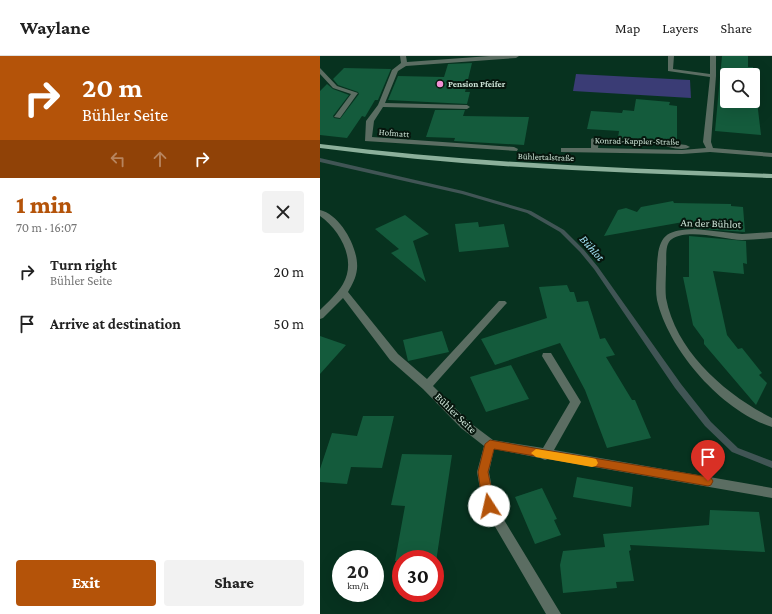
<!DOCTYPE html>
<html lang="en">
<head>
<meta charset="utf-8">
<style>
	:root { --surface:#fff; --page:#f2f2f2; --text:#222; --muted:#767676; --line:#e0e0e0; --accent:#b45309 }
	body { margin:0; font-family:"Crimson Pro",serif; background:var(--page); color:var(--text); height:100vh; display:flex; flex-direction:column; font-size:15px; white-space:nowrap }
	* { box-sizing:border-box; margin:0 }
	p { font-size:13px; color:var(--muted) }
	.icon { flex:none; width:22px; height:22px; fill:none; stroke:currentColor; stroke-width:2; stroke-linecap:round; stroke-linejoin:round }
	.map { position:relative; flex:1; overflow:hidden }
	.side { display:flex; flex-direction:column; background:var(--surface); width:320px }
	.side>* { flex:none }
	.top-card { background:#b45309; color:#fff; overflow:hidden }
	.fabs { position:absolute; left:400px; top:12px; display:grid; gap:8px }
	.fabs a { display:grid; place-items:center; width:40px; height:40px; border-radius:4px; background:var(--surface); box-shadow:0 4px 16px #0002; font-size:20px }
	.speed { position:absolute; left:12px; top:494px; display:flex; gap:8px; font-size:20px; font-weight:700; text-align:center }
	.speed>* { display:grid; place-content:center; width:52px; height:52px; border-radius:50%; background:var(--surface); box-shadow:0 4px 16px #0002; line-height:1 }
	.speed small { font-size:10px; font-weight:400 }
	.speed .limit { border:6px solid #d22; background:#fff; color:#111 }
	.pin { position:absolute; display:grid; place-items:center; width:34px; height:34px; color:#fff; margin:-41px -17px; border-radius:50% 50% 50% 0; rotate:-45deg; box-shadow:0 0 4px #0007 }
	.pin .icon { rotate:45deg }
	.me { position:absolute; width:44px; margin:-22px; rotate:350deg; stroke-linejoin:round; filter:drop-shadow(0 0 3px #0008) }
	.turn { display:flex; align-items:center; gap:14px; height:84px; padding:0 16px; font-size:18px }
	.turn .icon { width:52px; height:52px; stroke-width:2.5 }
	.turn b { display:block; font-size:28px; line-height:34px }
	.lanes { display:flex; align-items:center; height:38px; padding:0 16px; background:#0003; justify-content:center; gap:20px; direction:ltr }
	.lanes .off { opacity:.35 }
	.round { display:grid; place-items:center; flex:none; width:42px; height:42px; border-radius:4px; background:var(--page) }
	.overview { display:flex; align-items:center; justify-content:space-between; height:68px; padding:0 16px }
	h1 { font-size:24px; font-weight:800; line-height:30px; color:var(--accent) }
	.cta { display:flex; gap:8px; margin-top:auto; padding:8px 16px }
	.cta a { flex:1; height:46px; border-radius:4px; background:var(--accent); color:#fff; font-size:16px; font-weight:800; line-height:46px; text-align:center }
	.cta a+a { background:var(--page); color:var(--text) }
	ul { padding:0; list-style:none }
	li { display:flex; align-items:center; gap:12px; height:52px; padding:0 16px }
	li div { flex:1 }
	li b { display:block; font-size:15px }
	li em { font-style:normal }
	header { display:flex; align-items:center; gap:24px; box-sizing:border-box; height:56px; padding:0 20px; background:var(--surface); border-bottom:1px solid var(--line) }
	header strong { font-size:19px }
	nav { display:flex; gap:22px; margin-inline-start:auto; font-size:14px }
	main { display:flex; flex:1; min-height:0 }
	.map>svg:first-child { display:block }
	.green { fill:#3a3c75 }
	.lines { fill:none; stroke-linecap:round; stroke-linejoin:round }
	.stream { fill:#415555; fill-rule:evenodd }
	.building { fill:#145b3c; fill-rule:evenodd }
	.minor { fill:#5b6d62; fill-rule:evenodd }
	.major { fill:#8cb09b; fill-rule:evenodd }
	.route { fill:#b45309; stroke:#753606 }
	.slow { fill:#f59e0b }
	.poi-dot { fill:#f391d5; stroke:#06160d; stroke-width:1.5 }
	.labels { text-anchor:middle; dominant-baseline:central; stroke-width:4; stroke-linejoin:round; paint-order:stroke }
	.far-poi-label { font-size:9px; font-weight:bold; fill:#cde3d6; stroke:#06160d; text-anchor:start }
	.far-street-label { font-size:9px; fill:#cde3d6; stroke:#06160d }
	.street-label { font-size:11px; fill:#cde3d6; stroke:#06160d }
	.water-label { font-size:12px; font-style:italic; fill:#a4e4f8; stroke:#06160d }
</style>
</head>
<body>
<header>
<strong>Waylane</strong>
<nav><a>Map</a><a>Layers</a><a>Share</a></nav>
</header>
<main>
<section class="side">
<div class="top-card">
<div class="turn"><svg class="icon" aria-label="right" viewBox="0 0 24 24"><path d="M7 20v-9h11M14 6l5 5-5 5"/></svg><div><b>20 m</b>Bühler Seite</div></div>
<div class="lanes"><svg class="icon off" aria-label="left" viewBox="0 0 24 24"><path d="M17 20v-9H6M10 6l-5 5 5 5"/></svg><svg class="icon off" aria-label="ahead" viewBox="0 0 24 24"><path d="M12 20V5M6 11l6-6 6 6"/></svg><svg class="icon" aria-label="right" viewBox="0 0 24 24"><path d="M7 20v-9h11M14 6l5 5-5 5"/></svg></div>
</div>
<div class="overview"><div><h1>1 min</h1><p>70 m · 16:07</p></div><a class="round"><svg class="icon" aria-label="close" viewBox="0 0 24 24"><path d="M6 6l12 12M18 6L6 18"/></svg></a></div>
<ul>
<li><svg class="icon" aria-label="right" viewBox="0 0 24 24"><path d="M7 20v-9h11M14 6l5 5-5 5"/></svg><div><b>Turn right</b><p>Bühler Seite</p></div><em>20 m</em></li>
<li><svg class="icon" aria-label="arrive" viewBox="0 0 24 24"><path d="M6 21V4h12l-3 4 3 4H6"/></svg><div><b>Arrive at destination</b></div><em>50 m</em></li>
</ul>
<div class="cta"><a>Exit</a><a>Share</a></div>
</section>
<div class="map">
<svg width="452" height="558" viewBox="0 0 452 558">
	<rect width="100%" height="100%" fill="#07321f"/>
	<path class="green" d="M256 18 370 24 371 42 253 35Z"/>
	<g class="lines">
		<path class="stream" d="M0 102 143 135 211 155 244 174 264 194 278 211 361 328 391 366 418 392 452 405V412L412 396 385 370 355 332 274 213 260 196 240 176 207 157 142 138 0 106Z"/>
	</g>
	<path class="building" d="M402 0H428V11H433L441 79 395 75ZM407 19H433V45H407Z
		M152 7 145 36H150L147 48 68 44 78 20 124 21 128 8Z
		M24 12 71 13 58 44H55L45 61 42 60 27 82 0 79V35L7 28 13 33 29 39 13 60 14 62 20 63 39 38 38 36 18 29 13 23Z
		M316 43 350 46 349 49 357 50V86L298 82 299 75 267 73 271 55 302 57 303 54 314 55Z
		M115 54H145L143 60 209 61 204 89 134 85 135 82 106 81Z
		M353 145 354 147 411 148V150L423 151 425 176 369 172V165L284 180 298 154 306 152 317 156 321 151Z
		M85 159 109 178 93 185 106 226 71 197 79 193 55 173Z
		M158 166 159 171 184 168 189 191 139 196 135 168Z
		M369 180 426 185 427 208 423 207 424 218 393 215 407 279 418 293 422 292 442 317 439 319 447 327 436 349 384 288V284L373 269 363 221H369Z
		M247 229 250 236H254L257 246 268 245 280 283 285 282 295 299 286 301 312 344H315L331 382 287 392 265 334 240 287 175 309 161 283 227 262 219 231Z
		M122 275 129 296 88 305 83 284Z
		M0 280 26 289 0 318Z
		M191 309 209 343 166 356 150 321Z
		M43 360H74L62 412 31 411 27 428 0 426V413L12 377 37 380Z
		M82 398 132 399 116 506 115 503H81V505H75L85 450 71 449Z
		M257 421 313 431 311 451 253 441Z
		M222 432 237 463 234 464 241 479 215 488 195 441Z
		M390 454 439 456 445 496 310 489 311 494 309 495 314 525 296 526 297 532 243 537 240 509 243 495 285 491 283 478 389 469Z"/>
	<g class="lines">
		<path class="minor" d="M80 0H86L87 6 170 0H199L196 2 86 10 78 15 65 47 147 49 150 51 147 53 63 51 54 65 52 81 194 91 198 93 197 95 45 85 46 65 58 49 72 14 81 7Z
			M348 0H354L353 13 390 18V0H396V20L391 86 393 92 452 97V101L390 96 362 98 241 96V92H271V83L275 81 279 83 278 92 362 94 386 92 383 86 390 21 348 15Z
			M0 12 17 30 38 37 20 62 14 61 31 38 13 32 0 18Z
			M343 86 366 89 370 91C364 95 348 92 342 88Z
			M0 154C21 159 39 193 37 213 36 222 32 229 28 236L78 298 107 323 179 245H185L187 247 185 249 113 330 149 366 173 384 223 392 250 346 222 300 223 297H231L261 346 234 394 452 432V442L228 403 225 404 220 402 174 393 169 416 175 449 241 558H226L163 450 157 416 164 390 141 372 103 333 70 304 23 242 3 262 0 263V254C8 246 17 238 23 228 37 204 20 174 0 160Z
			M375 173 422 178 452 176V182C442 183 432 184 422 184 404 183 368 172 352 183 344 188 347 203 346 211 346 222 345 232 346 242 356 296 406 339 452 362V371C402 355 349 295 337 244 335 233 337 220 337 208 339 179 346 174 375 173Z"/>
		<path class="major" d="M0 88C150 107 301 112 452 118V122C301 117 150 112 0 92Z"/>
	</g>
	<path class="route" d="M170 384 225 394 388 421 391 422 393 425 391 429 388 430 174 393 168 416 175 450 173 453 169 455 165 453 163 450 158 416 165 388Z"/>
	<path class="slow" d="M216 393 272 402 276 403 278 407 276 410 272 411 216 401 211 397Z"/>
	<circle class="poi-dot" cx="120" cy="28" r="4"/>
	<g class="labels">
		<g class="far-poi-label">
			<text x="128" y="28">Pension Pfeifer</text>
		</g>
		<g class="far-street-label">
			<text transform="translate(74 77) rotate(5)">Hofmatt</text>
			<text transform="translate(317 85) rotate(1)">Konrad-Kappler-Straße</text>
			<text transform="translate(226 101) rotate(2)">Bühlertalstraße</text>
		</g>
		<g class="street-label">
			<text transform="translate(391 167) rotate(2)">An der Bühlot</text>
			<text transform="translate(136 357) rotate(44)">Bühler Seite</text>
		</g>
		<g class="water-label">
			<text transform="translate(272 192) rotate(48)">Bühlot</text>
		</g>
	</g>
</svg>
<div class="fabs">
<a><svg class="icon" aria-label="search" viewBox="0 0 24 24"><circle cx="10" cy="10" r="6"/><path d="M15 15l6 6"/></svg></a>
</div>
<div class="speed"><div>20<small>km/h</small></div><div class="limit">30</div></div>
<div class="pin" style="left:388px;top:425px;background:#d93025"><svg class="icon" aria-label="arrive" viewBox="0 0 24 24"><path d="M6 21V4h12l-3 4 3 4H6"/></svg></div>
<svg class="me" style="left:169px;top:450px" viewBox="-20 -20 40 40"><circle r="19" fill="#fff"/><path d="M0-13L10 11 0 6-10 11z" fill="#b45309"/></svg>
</div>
</main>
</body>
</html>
